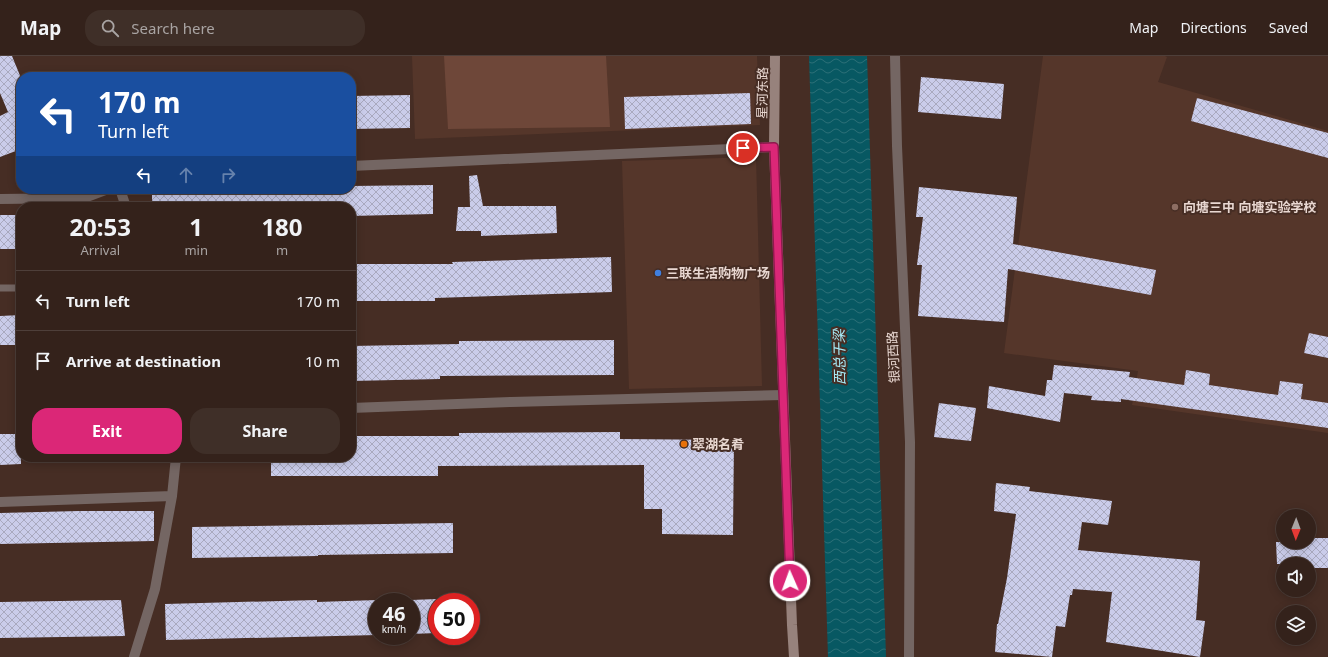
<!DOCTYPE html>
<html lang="en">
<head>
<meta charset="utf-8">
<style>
	:root { --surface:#34221b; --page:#3f2f28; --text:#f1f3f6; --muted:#a9a4a3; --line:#4e3f3a; --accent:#db2777 }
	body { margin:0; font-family:"Noto Sans","Noto Sans SC",sans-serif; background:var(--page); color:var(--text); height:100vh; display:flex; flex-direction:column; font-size:15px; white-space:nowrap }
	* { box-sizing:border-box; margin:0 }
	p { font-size:13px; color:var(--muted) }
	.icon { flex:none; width:22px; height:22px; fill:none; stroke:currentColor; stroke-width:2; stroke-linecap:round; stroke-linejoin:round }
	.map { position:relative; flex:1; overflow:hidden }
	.panel { position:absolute; left:16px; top:146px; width:340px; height:260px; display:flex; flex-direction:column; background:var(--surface); border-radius:16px; box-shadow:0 2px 10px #0003,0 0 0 1px var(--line) }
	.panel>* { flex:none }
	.top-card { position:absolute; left:16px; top:16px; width:340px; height:122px; border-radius:16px; box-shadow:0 2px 10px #0003,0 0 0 1px var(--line); background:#1a4fa0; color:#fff; overflow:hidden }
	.needle { width:26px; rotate:181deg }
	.buttons { position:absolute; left:1276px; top:453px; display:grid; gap:8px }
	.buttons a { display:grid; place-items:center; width:40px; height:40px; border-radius:50%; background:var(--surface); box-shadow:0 2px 10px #0003,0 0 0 1px var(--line); font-size:20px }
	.speed { position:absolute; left:368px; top:537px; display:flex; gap:8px; font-size:20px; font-weight:700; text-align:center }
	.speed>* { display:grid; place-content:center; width:52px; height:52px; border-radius:50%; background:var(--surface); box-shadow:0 2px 10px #0003,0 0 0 1px var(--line); line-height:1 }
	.speed small { font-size:10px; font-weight:400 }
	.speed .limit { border:6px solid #d22; background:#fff; color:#111 }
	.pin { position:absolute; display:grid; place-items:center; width:34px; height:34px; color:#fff; margin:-17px; border:2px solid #fff; border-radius:50%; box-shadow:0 1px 4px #0007 }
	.me { position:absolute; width:44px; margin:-22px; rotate:358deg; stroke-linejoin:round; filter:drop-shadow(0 0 3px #0008) }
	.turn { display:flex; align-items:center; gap:14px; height:84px; padding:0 16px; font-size:18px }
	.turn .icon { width:52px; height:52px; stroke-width:2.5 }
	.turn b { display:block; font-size:28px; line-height:34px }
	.lanes { display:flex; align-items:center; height:38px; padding:0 16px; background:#0003; justify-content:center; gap:20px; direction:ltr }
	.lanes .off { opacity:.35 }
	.eta { display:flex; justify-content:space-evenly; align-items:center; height:68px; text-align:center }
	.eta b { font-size:24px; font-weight:700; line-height:28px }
	.primary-button { display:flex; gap:8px; margin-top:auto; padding:8px 16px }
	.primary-button a { flex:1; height:46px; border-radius:16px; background:var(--accent); color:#fff; font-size:16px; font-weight:700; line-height:46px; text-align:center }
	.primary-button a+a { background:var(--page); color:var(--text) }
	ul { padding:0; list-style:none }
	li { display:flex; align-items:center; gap:12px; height:60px; padding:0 16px; border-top:1px solid var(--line) }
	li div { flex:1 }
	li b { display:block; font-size:15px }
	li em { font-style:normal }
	header { display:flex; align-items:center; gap:24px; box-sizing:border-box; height:56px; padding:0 20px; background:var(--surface); border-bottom:1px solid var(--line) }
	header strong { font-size:19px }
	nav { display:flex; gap:22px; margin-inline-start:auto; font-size:14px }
	.search { width:280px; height:36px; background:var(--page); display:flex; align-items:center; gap:10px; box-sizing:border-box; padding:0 14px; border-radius:16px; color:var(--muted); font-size:15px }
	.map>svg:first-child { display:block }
	.built { fill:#55362a }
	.park { fill:#6e4739 }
	.water { fill:url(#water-waves) }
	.building { fill:url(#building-cross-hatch) }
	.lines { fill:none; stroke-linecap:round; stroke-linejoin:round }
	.service { stroke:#746663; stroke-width:7 }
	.pedestrian { stroke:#746663; stroke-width:10 }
	.minor { stroke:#746663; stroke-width:10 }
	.secondary { stroke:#97827c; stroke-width:10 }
	.route-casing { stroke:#8e194d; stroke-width:10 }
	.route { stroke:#db2777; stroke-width:7 }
	.education-dot { fill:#8d6e63; stroke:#462d24; stroke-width:1.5 }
	.shop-dot { fill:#3f7fe0; stroke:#462d24; stroke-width:1.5 }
	.food-dot { fill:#e8710a; stroke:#462d24; stroke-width:1.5 }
	.labels { text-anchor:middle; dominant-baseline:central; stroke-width:4; stroke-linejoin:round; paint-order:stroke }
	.street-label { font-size:13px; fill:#e8d7d1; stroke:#462d24 }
	.poi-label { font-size:13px; font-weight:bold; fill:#e8d7d1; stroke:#462d24; text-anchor:start }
	.water-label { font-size:14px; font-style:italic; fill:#a7ecf8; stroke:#462d24 }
</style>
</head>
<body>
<header>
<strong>Map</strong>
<div class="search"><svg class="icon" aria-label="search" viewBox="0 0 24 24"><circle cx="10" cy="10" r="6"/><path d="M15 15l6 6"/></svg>Search here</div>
<nav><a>Map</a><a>Directions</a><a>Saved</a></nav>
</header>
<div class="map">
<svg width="1328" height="601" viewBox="0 0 1328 601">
	<defs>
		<pattern id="water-waves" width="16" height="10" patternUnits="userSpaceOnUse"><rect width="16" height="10" fill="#075862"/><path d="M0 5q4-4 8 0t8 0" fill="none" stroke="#2b6f77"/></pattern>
		<pattern id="building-cross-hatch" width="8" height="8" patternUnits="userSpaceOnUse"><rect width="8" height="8" fill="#caccea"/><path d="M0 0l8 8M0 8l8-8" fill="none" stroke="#a9a9bf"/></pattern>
	</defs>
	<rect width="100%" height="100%" fill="#462d24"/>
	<path class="built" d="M412 0H757L760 69 415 83Z
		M1043 0H1165L1167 1 1158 26 1328 75V377L1132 349 1138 315 1004 297Z
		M756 101 762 330 629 333 622 105Z"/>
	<path class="park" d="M444 0H606L610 71 448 73Z"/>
	<path class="water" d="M809 0H867L886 601H828Z"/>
	<path class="building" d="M0 0H12L21 22V93L0 101V60L8 56 0 37Z
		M921 21 1004 28 1001 63 918 56Z
		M750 37 751 68 625 73 624 41Z
		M410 39V72L351 73V40Z
		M1197 42 1328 77V102L1191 65Z
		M477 119 483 150H556L557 177 481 180V175H456L458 151H470L469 120Z
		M433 129V158L351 160V151H152V136L351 133V130Z
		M919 131 1017 141 1013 188 1156 214 1151 239 1008 213 1004 266 918 260 922 209H917L923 161H916Z
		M0 159H21V193H0Z
		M611 201 612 236 435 242V245H351V208H453L452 206Z
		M21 259V289H0V260Z
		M1309 277 1328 281V302L1304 297Z
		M614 284V319L440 320V323L351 325V290L459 288V285Z
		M1054 309 1130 316 1129 321 1184 329 1186 314 1210 318 1209 329 1278 339 1280 325 1303 328 1301 343 1328 347V372L1121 343V346L1091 344 1092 340 1064 337 1060 366 987 352 989 330 1045 340 1047 324H1052Z
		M939 347 976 352 971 385 934 381Z
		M620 376V383L734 384 733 479 662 478V453H644V409L438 410V420H271V401H351V380H459V377Z
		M0 378H21V408L0 409Z
		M996 427 1030 431 1029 435 1112 445 1108 469 1082 466 1078 494 1200 505 1196 564 1205 565 1200 601 1106 586 1112 536 1073 533 1072 539H1070L1065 571 1056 570 1052 601 995 596 997 568H998L1007 522 1016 458 994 455Z
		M79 455H154V485L0 488V457Z
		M453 467V497L318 499V500L192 502V471Z
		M1309 482H1328V512H1309V508H1277L1276 486H1309Z
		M437 543V577L411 578V544Z
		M121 544 125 580 0 582V546Z
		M317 544V546L377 544V579L166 584 165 548Z"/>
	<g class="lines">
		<path class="service" d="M0 232H21"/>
		<path class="pedestrian" d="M351 352 511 346 783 339"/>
		<path class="minor" d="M895 0 897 90 910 386 909 601
			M351 110 774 91
			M120 133 126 151
			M0 143 84 142 108 133
			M0 446 172 440 176 401
			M134 601 155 533 172 440"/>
		<path class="secondary" d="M775 0 774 91 792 569 794 601"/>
	</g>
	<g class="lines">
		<g class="route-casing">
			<path id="route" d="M743 92 774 91 790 525"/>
		</g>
		<use href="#route" class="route"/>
	</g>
	<circle class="education-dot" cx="1175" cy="151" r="4"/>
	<circle class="shop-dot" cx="658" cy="217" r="4"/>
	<circle class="food-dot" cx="684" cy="388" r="4"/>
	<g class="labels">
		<g class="street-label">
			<text transform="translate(762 37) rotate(-89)">星河东路</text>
			<text transform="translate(893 301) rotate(-93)">银河西路</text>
		</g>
		<g class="poi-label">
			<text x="1183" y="151">向塘三中 向塘实验学校</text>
			<text x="666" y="217">三联生活购物广场</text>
			<text x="692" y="388">翠湖名肴</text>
		</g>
		<g class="water-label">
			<text transform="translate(839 301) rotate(-91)">西总干梁</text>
		</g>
	</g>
</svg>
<div class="buttons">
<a><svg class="needle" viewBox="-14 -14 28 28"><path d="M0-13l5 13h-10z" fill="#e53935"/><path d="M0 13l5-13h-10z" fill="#a9a4a3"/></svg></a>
<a><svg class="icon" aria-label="sound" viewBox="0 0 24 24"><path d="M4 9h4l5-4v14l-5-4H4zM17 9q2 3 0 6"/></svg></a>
<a><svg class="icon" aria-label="layers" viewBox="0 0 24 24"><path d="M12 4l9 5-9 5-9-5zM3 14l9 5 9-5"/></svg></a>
</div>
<div class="speed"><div>46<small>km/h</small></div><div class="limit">50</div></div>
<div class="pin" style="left:743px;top:92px;background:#d93025"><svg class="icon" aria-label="arrive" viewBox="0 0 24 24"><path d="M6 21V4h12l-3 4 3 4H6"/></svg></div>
<svg class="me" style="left:790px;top:525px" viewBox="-20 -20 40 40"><circle r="17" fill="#db2777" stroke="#fff" stroke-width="3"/><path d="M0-11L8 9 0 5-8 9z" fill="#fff"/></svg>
<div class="top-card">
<div class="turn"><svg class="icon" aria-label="left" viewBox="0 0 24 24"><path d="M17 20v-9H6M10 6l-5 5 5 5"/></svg><div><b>170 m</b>Turn left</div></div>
<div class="lanes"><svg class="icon" aria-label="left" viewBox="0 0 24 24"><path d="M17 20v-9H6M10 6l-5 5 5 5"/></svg><svg class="icon off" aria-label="ahead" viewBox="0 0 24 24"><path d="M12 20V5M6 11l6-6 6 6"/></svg><svg class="icon off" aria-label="right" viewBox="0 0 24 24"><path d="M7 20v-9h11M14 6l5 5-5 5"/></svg></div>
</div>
<section class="panel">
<div class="eta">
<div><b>20:53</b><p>Arrival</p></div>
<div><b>1</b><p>min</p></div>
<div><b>180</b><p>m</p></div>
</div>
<ul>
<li><svg class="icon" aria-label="left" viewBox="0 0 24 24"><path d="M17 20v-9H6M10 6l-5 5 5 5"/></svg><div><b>Turn left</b></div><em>170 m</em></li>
<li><svg class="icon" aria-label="arrive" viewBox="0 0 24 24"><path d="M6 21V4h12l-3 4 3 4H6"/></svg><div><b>Arrive at destination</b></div><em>10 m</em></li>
</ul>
<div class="primary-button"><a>Exit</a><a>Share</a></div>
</section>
</div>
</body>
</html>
